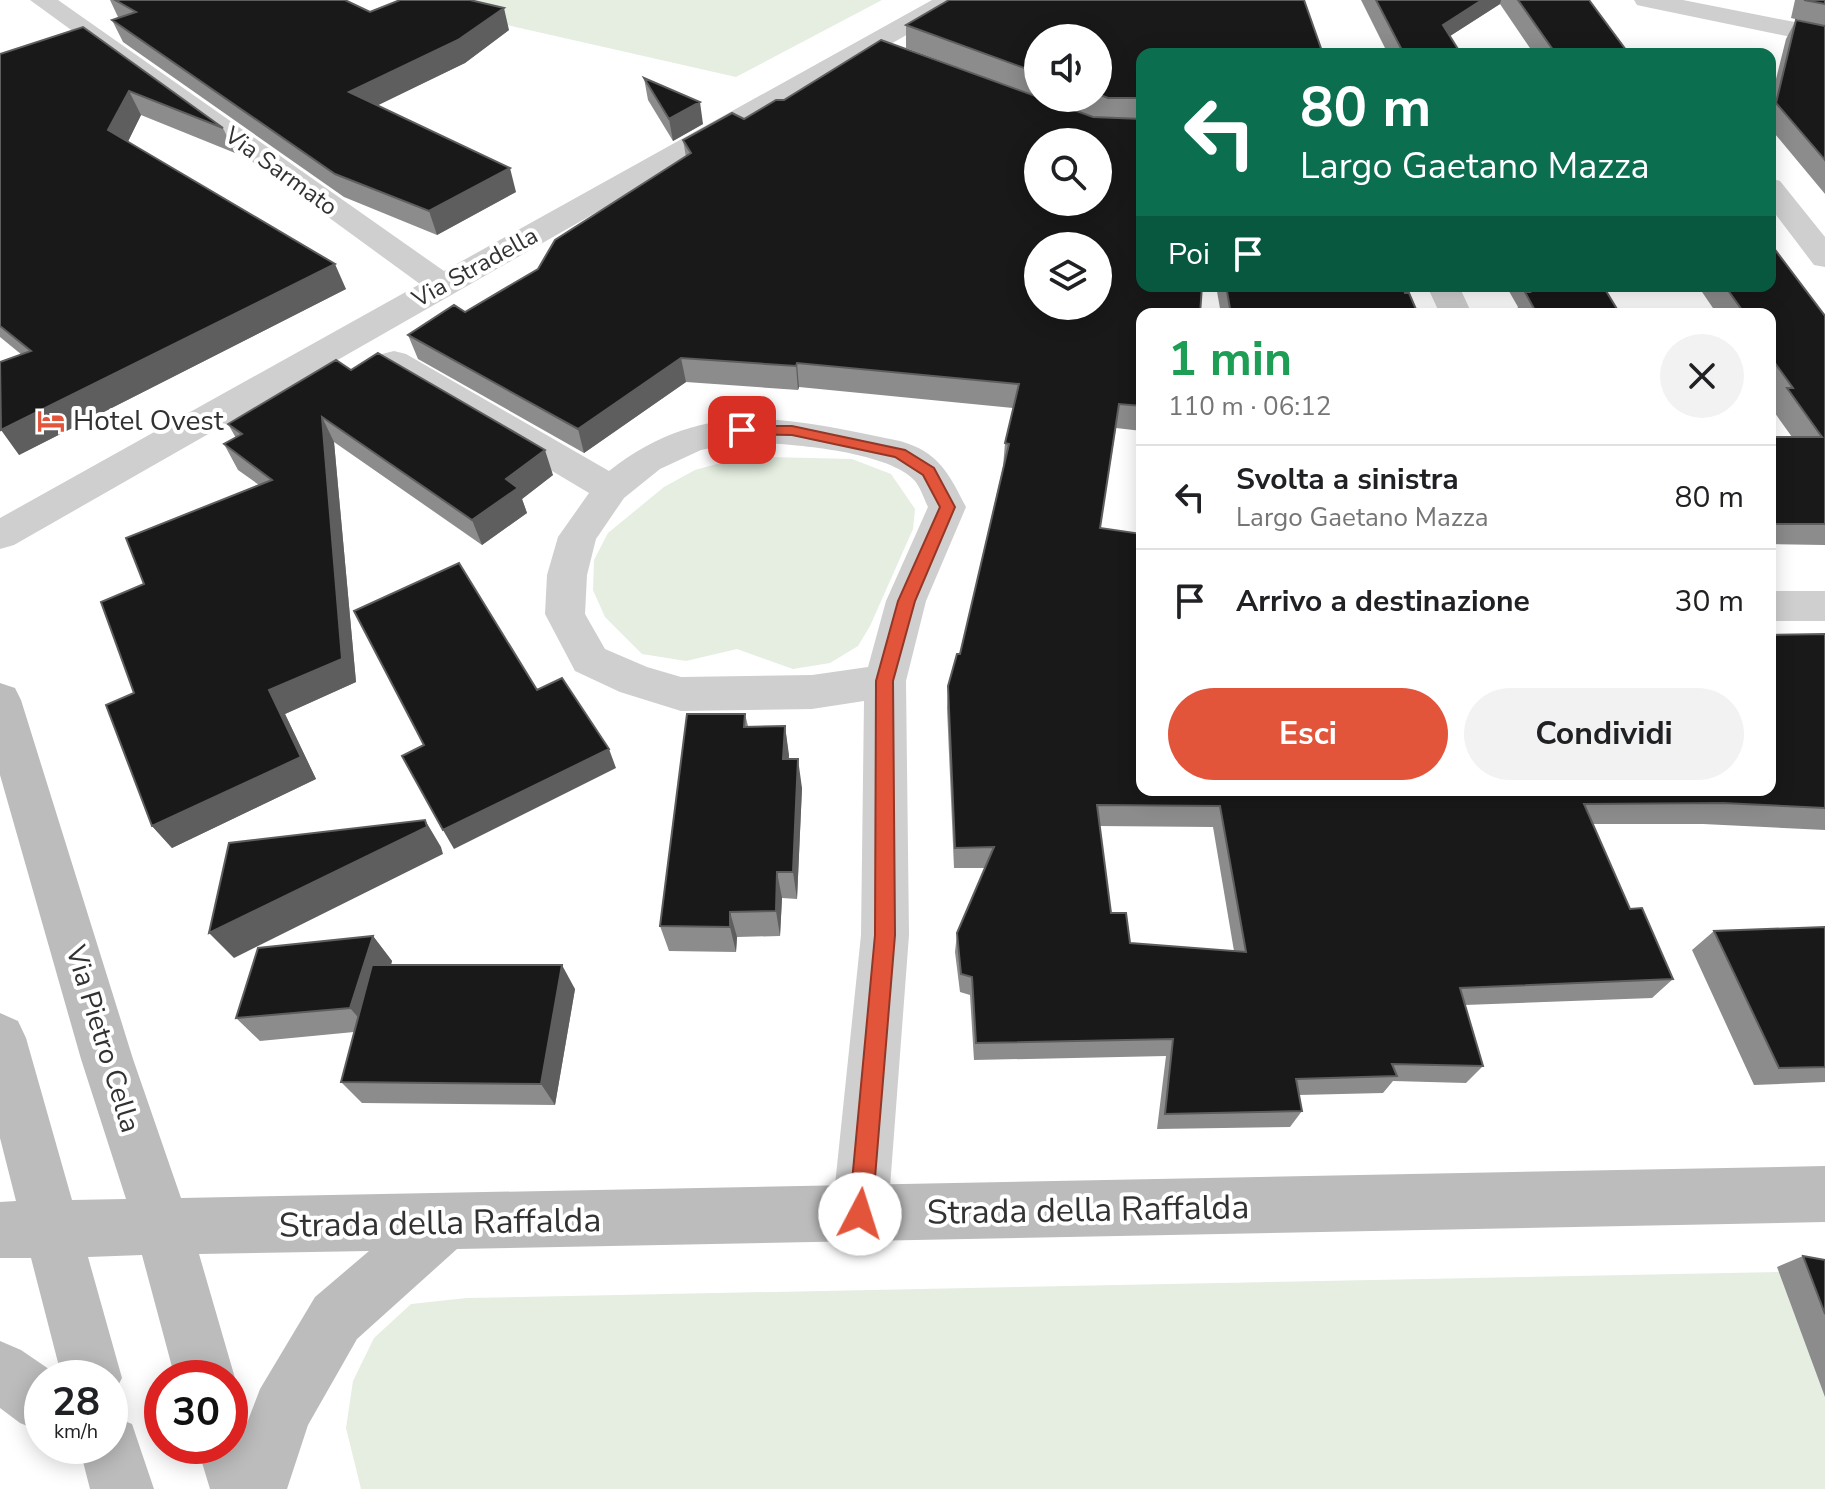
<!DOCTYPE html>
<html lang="it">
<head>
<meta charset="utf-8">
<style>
	:root { --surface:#fff; --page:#f2f2f2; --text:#202124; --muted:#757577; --line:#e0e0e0; --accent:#e2553b }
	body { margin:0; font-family:"Nunito Sans",sans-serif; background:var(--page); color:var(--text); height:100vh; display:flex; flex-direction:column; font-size:30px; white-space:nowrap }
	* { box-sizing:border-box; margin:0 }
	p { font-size:26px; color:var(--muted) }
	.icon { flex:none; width:44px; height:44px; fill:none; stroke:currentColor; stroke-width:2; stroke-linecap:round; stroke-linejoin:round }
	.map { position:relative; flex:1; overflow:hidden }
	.sheet { position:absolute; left:1136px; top:308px; width:640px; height:488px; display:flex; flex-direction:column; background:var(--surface); border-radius:16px; box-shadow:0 4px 20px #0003 }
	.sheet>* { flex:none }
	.guide { position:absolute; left:1136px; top:48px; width:640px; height:244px; border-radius:16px; box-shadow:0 4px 20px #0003; background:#0b6e4f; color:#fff; overflow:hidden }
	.buttons { position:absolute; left:1024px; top:24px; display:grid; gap:16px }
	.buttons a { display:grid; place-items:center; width:88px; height:88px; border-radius:50%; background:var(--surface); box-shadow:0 4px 20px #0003; font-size:40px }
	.speed { position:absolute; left:24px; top:1360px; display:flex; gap:16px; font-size:40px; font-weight:700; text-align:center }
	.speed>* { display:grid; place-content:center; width:104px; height:104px; border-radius:50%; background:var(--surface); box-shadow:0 4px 20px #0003; line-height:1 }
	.speed small { font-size:20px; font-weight:400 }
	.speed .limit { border:12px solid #d22; background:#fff; color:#111 }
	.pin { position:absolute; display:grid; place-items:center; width:68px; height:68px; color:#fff; margin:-34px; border-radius:16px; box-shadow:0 4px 12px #0006 }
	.me { position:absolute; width:88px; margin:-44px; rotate:5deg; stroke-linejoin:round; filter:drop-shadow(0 0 6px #0008) }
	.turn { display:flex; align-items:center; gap:28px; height:168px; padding:0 32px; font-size:36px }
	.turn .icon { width:104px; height:104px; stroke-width:2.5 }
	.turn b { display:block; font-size:56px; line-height:68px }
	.then { display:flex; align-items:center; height:76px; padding:0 32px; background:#0003; gap:16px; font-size:30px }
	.round { display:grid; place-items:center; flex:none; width:84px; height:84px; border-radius:42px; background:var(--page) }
	.headline { display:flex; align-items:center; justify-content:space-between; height:136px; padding:0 32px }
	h1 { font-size:48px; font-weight:700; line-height:60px; color:#1e9e55 }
	.primary-button { display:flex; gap:16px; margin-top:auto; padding:16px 32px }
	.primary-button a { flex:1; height:92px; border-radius:48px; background:var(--accent); color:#fff; font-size:32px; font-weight:700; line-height:92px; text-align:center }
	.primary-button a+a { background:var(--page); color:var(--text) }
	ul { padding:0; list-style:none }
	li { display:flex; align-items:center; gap:24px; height:104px; padding:0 32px; border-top:2px solid var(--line) }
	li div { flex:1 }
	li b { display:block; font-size:30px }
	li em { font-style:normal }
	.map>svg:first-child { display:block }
	.green { fill:#e5eee1 }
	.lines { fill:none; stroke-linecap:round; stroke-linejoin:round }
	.street { fill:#cfcfcf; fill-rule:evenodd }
	.secondary { fill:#bcbcbc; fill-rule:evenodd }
	.wall { fill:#8c8c8c; fill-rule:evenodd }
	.shaded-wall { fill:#5e5e5e }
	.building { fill:#191919; stroke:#5e5e5e; stroke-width:2; fill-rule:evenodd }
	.route { fill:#e2553b; stroke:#933726; stroke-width:2 }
	.labels { text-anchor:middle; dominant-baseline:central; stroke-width:8; stroke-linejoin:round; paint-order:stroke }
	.far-street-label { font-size:24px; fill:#323232; stroke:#fff }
	.poi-label { font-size:28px; fill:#323232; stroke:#fff; text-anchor:start }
	.street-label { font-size:28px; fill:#323232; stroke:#fff }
	.near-street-label { font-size:34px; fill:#323232; stroke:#fff }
</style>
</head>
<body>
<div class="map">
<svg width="1825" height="1489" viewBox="0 0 1825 1489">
	<rect width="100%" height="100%" fill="#fff"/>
	<path class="green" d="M397 0H882L736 77Z
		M768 457 852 459 891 474 915 509 913 529 870 626 858 646 830 663 793 669 737 649 686 661 642 654 605 617 593 590 594 560 608 533 664 487 695 470 731 460Z
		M1825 1271V1489H361L346 1428 353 1381 374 1338 411 1304 467 1298Z"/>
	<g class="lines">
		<path class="street" d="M30 0H58L444 271 932 0H962L959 5 14 545 0 549V518L420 284Z
			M1634 0H1683L1825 28V44L1646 7 1637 5Z
			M1770 178 1780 181 1825 237V267L1814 265 1770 207Z
			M1427 286H1459L1472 314H1440Z
			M394 351 406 354 609 471C705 395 791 419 900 441 939 452 949 474 966 507L926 601 906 681 909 935 888 1214 880 1234 860 1242 840 1234 832 1214 861 935 864 701 812 709 681 711 620 692 575 671 545 614 547 575 558 537 589 493 382 370 377 362 382 354ZM742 442C782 443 886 450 914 480 920 486 924 499 928 507L886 601 868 667 812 675 681 677 647 667 605 649 585 614 587 575 596 539 624 498 660 469 701 450Z
			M1770 591H1825V621H1770Z"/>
		<path class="secondary" d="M0 683 15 688 21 700 133 1059 181 1198 1825 1166V1222L457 1249 357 1339 308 1425 287 1489H210L197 1446H230V1416L247 1423 260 1389 315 1297 369 1251 199 1254 235 1378 230 1391V1378H175L142 1255 88 1257 122 1378 110 1401V1378H62L31 1258H0V1202L16 1201 0 1138V1013L18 1021 26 1038 72 1200 126 1199 81 1059 0 775Z
			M0 1341 21 1350 62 1378H42V1432L20 1423 0 1408Z
			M110 1415 132 1424 154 1489H90L79 1446H110Z"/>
	</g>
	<path class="wall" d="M110 0H345L370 12 509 30 465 63 377 105 516 192 437 235 344 197 123 42 112 20 118 17Z
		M949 0H1304L1323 54H1142V286H1202L1200 314H1142V431L1116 428 1100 528 1142 534V790H1770V635L1825 634V830L1703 824H1593L1630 909 1642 908 1673 979 1652 998 1465 1005 1483 1066 1466 1083 1393 1081 1383 1093 1299 1095 1302 1111 1290 1127 1157 1129 1166 1056 974 1060 970 995 960 992 955 952 957 933 985 868H954L947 708 948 686 957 654H960L1003 467 1005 443 1013 408 799 387 798 390 686 382 584 453 418 359 408 335 454 305 465 312 538 269 555 240 686 157 683 140 732 113 744 119 776 100H784L881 40 1095 117 1042 98H1098V38H1038V97L906 48V25ZM1038 142H1098V202H1038ZM1038 246H1098V306H1038ZM1099 826 1213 827 1234 951 1130 943 1126 913H1111Z
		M1361 0H1589L1629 54H1534L1500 4 1450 36 1461 54H1388Z
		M1795 0H1825V26L1791 18Z
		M1796 20 1825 26V194L1770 128V103L1786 39Z
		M83 27 223 128 235 153 141 115 128 141 346 289 19 455 22 355 0 337V54Z
		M644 78 703 124 673 141 648 100Z
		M1216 286H1403L1405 293 1418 314H1221Z
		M1506 286H1603L1620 314H1516L1515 313 1518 307Z
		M1698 286H1770L1825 316V545L1770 544V437H1792L1772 409 1775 405 1770 397V314H1717Z
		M351 370 553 475 522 499 527 513 482 545 334 442 356 682 285 714 316 779 172 848 152 826 134 693 144 584 259 485 238 470 224 444 236 438 228 424Z
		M745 714 748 726H785L789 759 802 788 797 899 782 898 780 936 737 937 736 952 669 951 660 926Z
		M1825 927V1082L1754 1085 1692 950 1714 931Z
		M373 936 392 961 391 965 575 989 555 1105 362 1103 341 1082 354 1032 260 1041 236 1018Z
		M1803 1256 1825 1260V1397L1777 1267Z"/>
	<path class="shaded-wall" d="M1482 0H1501L1500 4 1436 45 1443 25Z
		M504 8 509 30 465 63 358 115 349 92Z
		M129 91 141 115 122 154 108 130Z
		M700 102 703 124 673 141 669 119Z
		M510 168 516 192 437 235 429 211Z
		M335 264 346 289 19 455 1 430Z
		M681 358 686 382 584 453 578 429Z
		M797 363 799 387 798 390 796 366Z
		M322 417 334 442 356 682 285 714 316 779 172 848 152 826 269 690Z
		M545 450 553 475 522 499 527 513 482 545 472 520 506 479Z
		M785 726 789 755 787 787 783 759Z
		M609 749 616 768 454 849 443 830Z
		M798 759 802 788 797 899 793 872Z
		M425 820 441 847 443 854 234 958 209 933Z
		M777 872 782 898 780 936 776 911Z
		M730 912 737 937 736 952 730 927Z
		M373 936 392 961 370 1031 350 1008Z
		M562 965 575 989 555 1105 541 1084Z"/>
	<path class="building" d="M115 0H345L370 12 400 0H470L504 8 458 40 349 92 510 168 429 211 335 174 112 20 136 12Z
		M949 0H1304L1323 54H1142V98H1108L1098 94V38H1038V73L906 25Z
		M1376 0H1482L1443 25 1461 54H1404Z
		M1518 0H1589L1629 54H1556Z
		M1804 0H1825V4Z
		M1796 20 1825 26V160L1776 103Z
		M83 27 223 128 129 91 108 130 335 264 1 430 0 362 31 351 0 326V54Z
		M881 40 1093 117 1142 119V286H1202L1200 314H1142V406L1119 404 1100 528 1142 534V790H1770V635L1825 634V808L1723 803 1584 804 1630 909 1642 908 1673 979 1460 988 1483 1066 1392 1064 1397 1076 1296 1079 1302 1111 1165 1114 1173 1039 976 1043 972 977 961 974 957 933 994 847 955 848 948 686 957 654H960L1009 444 1005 443 1019 384 797 363 796 366 681 358 578 429 408 335 454 305 465 312 538 269 555 240 691 153 683 140 732 113 744 119 776 100H784ZM1038 142H1098V202H1038ZM1038 246H1098V306H1038ZM1097 805 1220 806 1246 952 1130 943 1126 913H1111Z
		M644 78 700 102 669 119Z
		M1770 243 1825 316V524H1770V437H1822L1787 388H1793L1770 356V314H1745L1725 286H1770Z
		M1226 286H1403L1405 293H1409L1418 314H1231Z
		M1527 286H1603L1620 314H1537L1525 292H1530Z
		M378 353 545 450 506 479 518 488 472 520 322 417 342 659 269 690 301 757 152 826 106 705 134 693 101 602 144 584 126 538 272 480 224 444 242 434 228 424 336 360 351 370Z
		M459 563 537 690 562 678 609 749 443 830 402 756 424 745 354 611Z
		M687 714H745L744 727 785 726 783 759H798L793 872H777L776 911 730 912V927L660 926Z
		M425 820 427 827 209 933 229 843Z
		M1825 927V1067L1779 1068 1714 931Z
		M373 936 350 1008 236 1018 258 948Z
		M372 965H562L541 1084 341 1082Z
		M1803 1256 1825 1260V1314Z"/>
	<path class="route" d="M742 426H792L905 450 934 468 955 507 915 601 893 681 895 935 872 1214 869 1223 860 1226 852 1223 849 1214 875 935 876 681 898 601 940 507 923 475 895 457 792 435 736 434 734 430Z"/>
	<defs>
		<g id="hotel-bare" transform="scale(2.16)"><path d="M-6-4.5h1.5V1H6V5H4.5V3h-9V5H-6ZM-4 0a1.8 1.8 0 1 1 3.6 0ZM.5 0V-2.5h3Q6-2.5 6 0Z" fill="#e2553b" stroke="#fff" stroke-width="2.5" paint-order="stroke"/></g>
	</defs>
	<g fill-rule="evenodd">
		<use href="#hotel-bare" x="51" y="421"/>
	</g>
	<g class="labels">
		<g class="far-street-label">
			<text transform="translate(281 171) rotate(36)">Via Sarmato</text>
			<text transform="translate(475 267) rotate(-29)">Via Stradella</text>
		</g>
		<g class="poi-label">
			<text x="73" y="421">Hotel Ovest</text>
		</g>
		<g class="street-label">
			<text transform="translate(103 1039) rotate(73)">Via Pietro Cella</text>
		</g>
		<g class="near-street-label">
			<text transform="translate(1088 1210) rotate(-1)">Strada della Raffalda</text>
			<text transform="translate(440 1223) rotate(-1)">Strada della Raffalda</text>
		</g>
	</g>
</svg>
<div class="buttons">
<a><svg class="icon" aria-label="sound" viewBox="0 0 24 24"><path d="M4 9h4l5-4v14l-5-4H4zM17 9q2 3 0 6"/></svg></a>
<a><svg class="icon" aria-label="search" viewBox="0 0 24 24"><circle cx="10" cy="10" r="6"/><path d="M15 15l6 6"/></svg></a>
<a><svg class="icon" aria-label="layers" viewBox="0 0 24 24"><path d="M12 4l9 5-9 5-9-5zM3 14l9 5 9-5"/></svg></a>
</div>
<div class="speed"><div>28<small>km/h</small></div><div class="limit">30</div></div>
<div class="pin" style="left:742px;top:430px;background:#d93025"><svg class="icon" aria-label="arrive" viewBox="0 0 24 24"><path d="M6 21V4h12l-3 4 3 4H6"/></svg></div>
<svg class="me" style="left:860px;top:1214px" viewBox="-20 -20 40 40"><circle r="19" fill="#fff"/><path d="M0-13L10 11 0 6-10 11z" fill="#e2553b"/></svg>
<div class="guide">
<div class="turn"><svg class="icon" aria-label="left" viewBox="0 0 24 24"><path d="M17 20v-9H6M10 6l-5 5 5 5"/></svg><div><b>80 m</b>Largo Gaetano Mazza</div></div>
<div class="then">Poi<svg class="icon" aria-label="arrive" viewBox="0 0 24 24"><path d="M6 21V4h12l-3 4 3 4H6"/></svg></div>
</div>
<section class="sheet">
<div class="headline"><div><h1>1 min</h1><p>110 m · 06:12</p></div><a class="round"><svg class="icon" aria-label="close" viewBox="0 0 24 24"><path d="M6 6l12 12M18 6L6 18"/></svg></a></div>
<ul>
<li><svg class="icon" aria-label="left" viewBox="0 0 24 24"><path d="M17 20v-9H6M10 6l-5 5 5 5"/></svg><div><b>Svolta a sinistra</b><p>Largo Gaetano Mazza</p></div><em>80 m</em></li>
<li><svg class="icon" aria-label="arrive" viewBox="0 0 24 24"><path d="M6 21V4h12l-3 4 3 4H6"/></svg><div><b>Arrivo a destinazione</b></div><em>30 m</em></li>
</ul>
<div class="primary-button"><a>Esci</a><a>Condividi</a></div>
</section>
</div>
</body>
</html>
